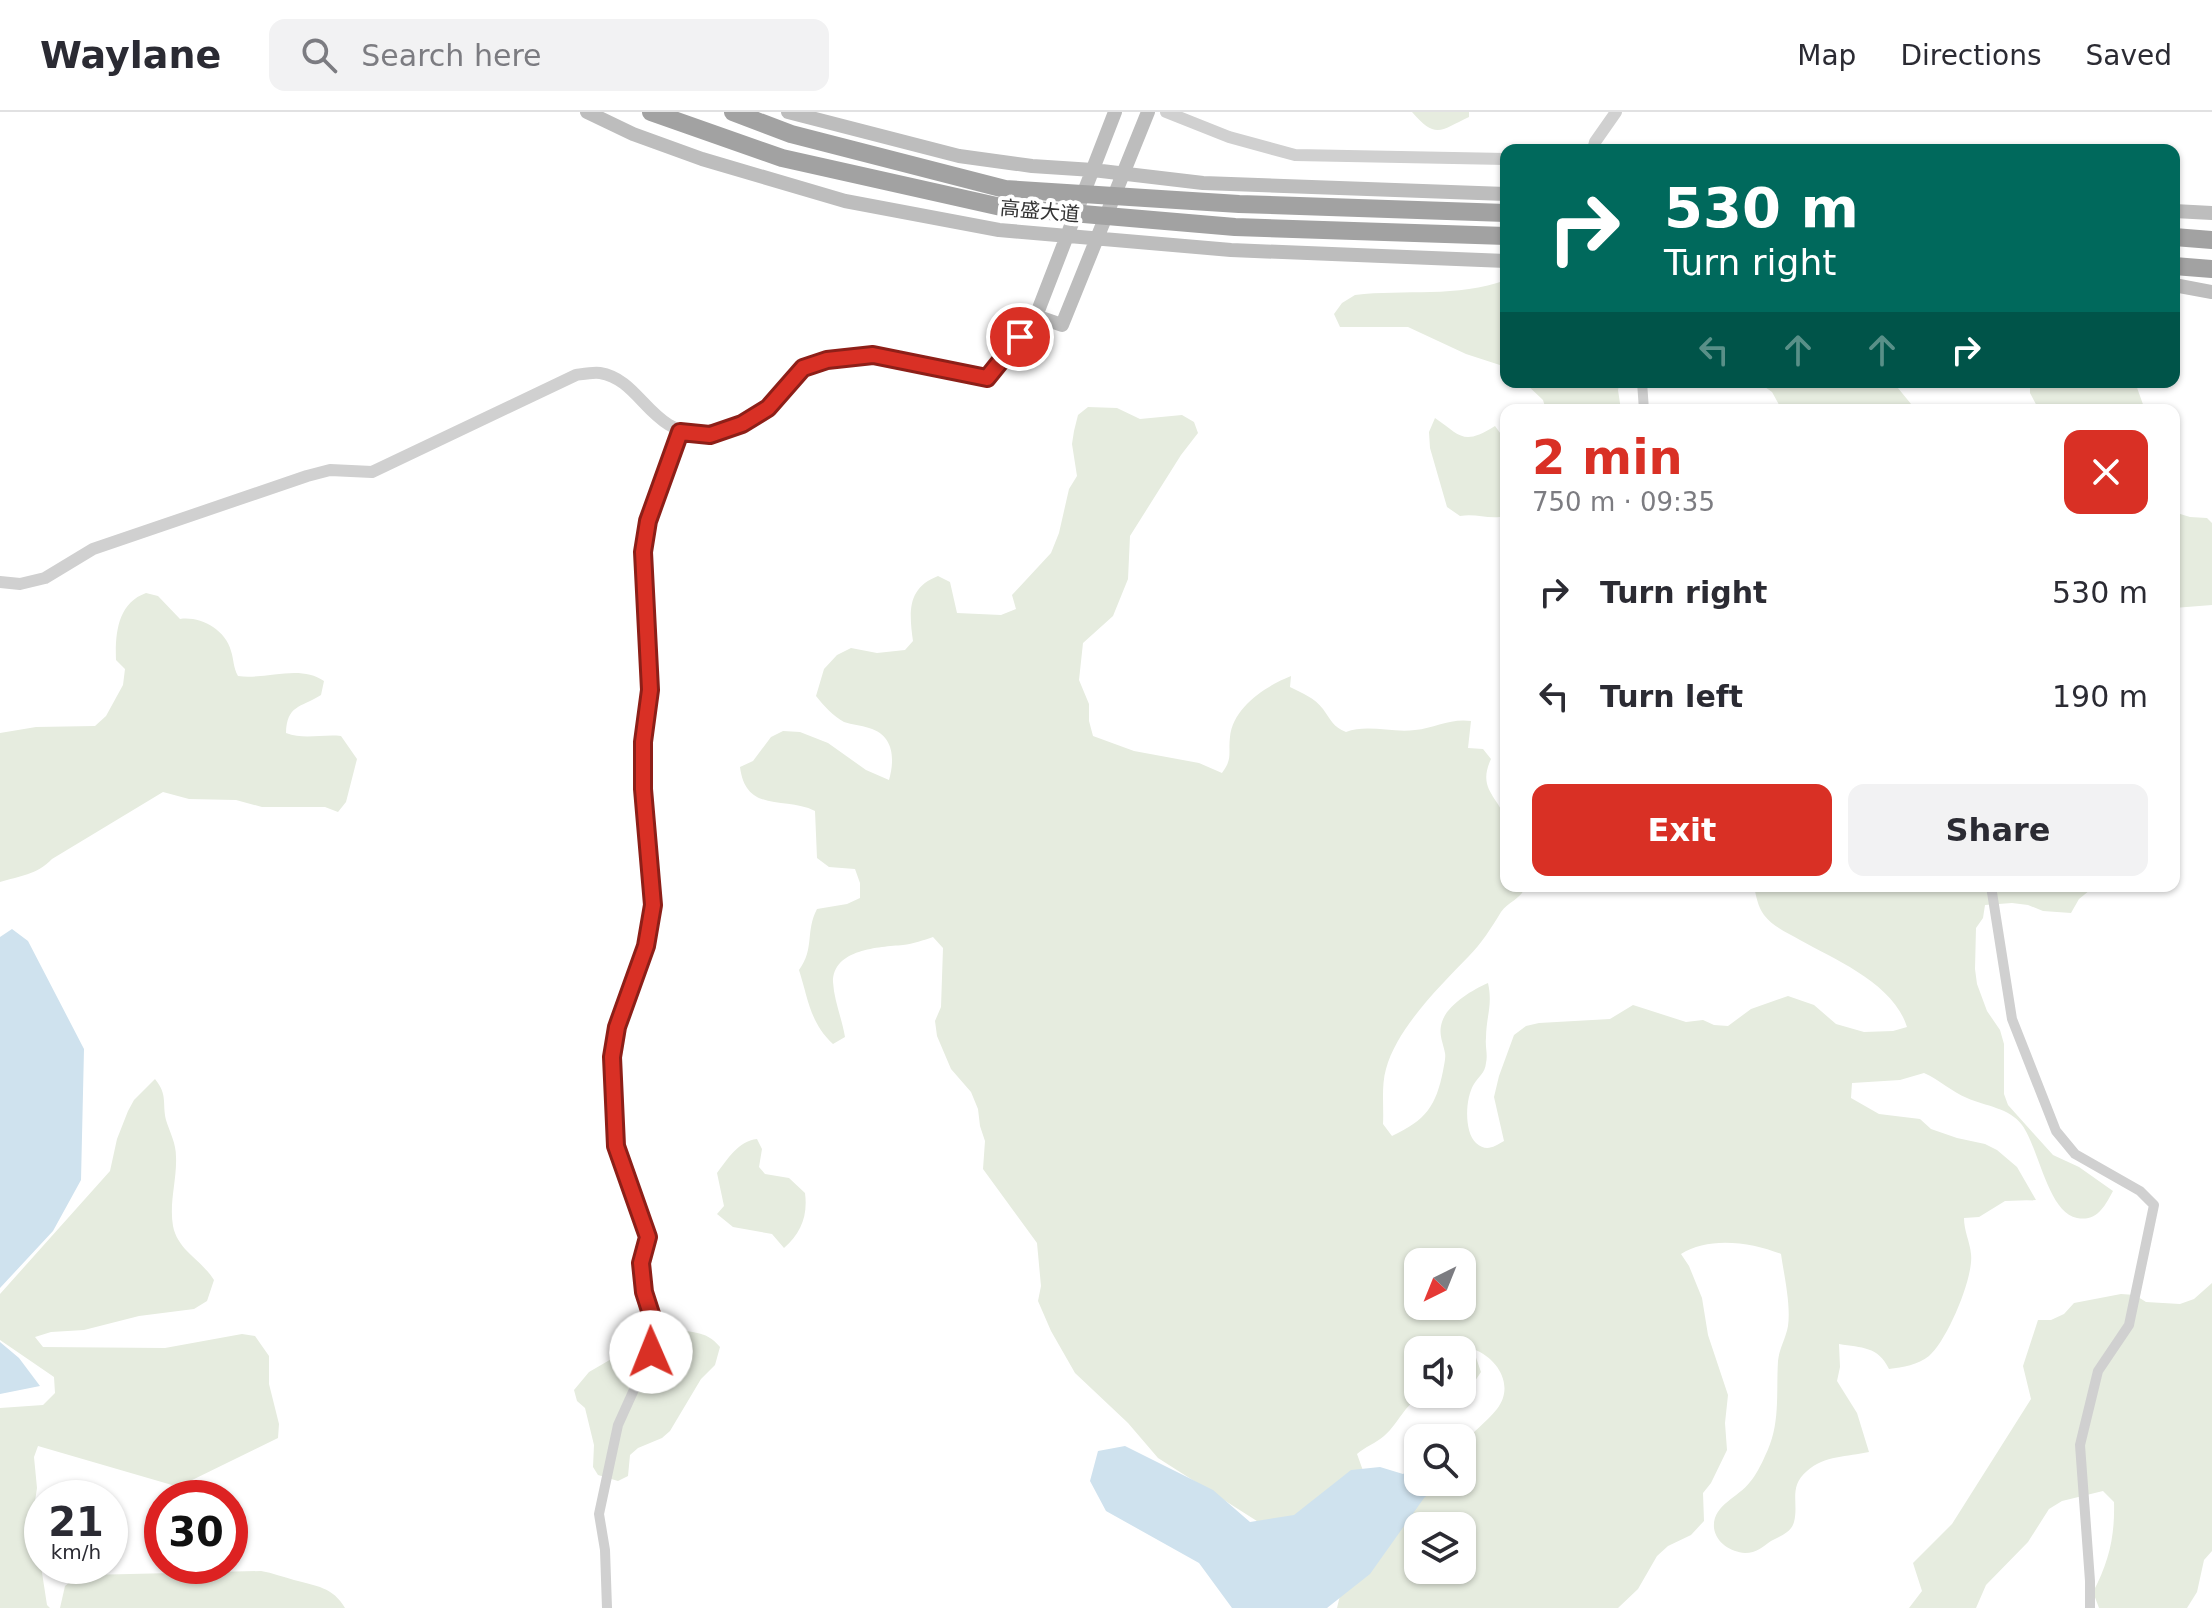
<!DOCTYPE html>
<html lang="en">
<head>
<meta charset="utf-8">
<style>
	:root { --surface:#fff; --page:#f2f2f3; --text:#2b2b33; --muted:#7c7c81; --line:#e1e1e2; --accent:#d93025 }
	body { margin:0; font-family:"DejaVu Sans","Noto Sans SC",sans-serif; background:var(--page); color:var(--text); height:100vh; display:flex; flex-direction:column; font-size:30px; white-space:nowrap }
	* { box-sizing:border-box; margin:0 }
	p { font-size:26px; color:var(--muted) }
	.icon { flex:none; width:44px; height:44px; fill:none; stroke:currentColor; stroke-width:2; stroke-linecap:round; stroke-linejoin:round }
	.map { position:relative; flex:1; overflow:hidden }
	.side { position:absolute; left:1500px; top:292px; width:680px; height:488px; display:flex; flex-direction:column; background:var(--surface); border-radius:16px; box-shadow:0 2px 6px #0004 }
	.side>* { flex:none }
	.hud { position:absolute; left:1500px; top:32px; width:680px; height:244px; border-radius:16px; box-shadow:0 2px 6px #0004; background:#00695c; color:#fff; overflow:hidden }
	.needle { width:52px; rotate:223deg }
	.tools { position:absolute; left:1404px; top:1136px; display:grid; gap:16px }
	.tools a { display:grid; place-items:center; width:72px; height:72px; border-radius:16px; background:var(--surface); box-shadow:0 2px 6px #0004; font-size:40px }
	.speed { position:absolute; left:24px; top:1368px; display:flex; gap:16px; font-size:40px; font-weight:700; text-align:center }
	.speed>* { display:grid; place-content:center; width:104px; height:104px; border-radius:50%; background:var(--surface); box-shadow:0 2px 6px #0004; line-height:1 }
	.speed small { font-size:20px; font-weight:400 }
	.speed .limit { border:12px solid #d22; background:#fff; color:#111 }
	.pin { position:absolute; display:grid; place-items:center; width:68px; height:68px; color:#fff; margin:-34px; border:4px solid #fff; border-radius:50%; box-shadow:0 2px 8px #0007 }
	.me { position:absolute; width:88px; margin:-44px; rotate:359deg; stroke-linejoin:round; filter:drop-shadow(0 0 6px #0008) }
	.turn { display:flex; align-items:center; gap:28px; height:168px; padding:0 32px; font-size:36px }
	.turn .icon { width:104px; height:104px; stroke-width:2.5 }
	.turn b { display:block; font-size:56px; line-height:68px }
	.lanes { display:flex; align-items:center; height:76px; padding:0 32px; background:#0003; justify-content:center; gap:40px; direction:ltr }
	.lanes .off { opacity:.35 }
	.round { display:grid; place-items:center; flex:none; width:84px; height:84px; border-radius:16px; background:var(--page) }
	.summary { display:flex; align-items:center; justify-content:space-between; height:136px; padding:0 32px }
	h1 { font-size:48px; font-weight:600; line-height:60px; color:var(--accent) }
	.button { display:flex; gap:16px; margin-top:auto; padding:16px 32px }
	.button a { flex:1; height:92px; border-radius:16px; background:var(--accent); color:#fff; font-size:32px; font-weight:600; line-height:92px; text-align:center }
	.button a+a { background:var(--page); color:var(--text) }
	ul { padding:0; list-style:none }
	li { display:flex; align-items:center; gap:24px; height:104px; padding:0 32px }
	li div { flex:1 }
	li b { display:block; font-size:30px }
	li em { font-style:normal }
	header { display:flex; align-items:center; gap:48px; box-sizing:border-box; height:112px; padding:0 40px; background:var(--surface); border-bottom:2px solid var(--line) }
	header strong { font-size:38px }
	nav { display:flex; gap:44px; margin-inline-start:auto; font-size:28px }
	.search { width:560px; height:72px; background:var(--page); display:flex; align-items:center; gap:20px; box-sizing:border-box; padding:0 28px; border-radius:16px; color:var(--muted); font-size:30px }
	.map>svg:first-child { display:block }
	.green { fill:#e6ecdf; fill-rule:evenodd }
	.water { fill:#cfe2ee }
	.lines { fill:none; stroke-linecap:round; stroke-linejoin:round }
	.minor { stroke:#d0d0d0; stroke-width:10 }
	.tertiary { stroke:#d0d0d0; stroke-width:12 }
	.secondary { stroke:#bdbdbd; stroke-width:14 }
	.trunk { stroke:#a2a2a2; stroke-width:18 }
	.trunk-bridge { stroke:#a2a2a2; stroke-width:18 }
	.route-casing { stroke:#8d1f18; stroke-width:20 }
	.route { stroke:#d93025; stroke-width:14 }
	.labels { text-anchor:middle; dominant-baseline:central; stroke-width:8; stroke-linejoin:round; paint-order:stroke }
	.street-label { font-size:20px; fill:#333; stroke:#fff }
</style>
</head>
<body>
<header>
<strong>Waylane</strong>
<div class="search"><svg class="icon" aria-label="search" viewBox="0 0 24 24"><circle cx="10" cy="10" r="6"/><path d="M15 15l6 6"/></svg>Search here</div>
<nav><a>Map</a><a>Directions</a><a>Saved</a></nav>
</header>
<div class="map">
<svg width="2212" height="1496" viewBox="0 0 2212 1496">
	<rect width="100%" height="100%" fill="#fff"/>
	<path class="green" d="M1412 0H1469V5C1441 18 1436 28 1412 0Z
		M1506 168V255L1466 242 1408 215H1340L1334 202 1342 191 1355 183C1404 177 1458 186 1506 168Z
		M1524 270H1620L1618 278 1621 298H1546L1543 288Z
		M1758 270H1893L1916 298H1782L1772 280Z
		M2030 270H2135L2145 298H2039L2030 281Z
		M1088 295 1117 296 1140 307 1182 303 1194 310 1198 321 1181 343 1130 424 1128 467 1113 504 1083 531 1079 568 1089 592V609L1093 624 1134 639 1199 651 1222 661C1233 646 1228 642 1230 625 1233 595 1266 574 1291 564L1290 575C1302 581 1315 586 1323 597 1331 608 1333 615 1346 620 1367 612 1392 621 1415 618 1435 616 1451 606 1471 609L1468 636 1483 637 1491 647C1476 679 1501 685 1506 711 1510 730 1506 754 1506 774H1526C1521 787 1508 790 1501 800 1492 815 1481 832 1469 844 1440 874 1397 916 1386 957 1381 974 1384 995 1383 1012L1392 1024C1426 1008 1436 994 1443 959 1444 953 1446 946 1445 941 1443 930 1438 922 1442 910 1447 893 1472 878 1488 871 1493 893 1486 905 1486 926 1485 934 1488 943 1486 951 1485 961 1479 964 1474 972 1465 986 1464 1020 1476 1031 1486 1040 1494 1035 1504 1029L1494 985 1499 964 1514 923 1526 914 1539 911 1610 907 1633 893 1686 910 1703 908 1714 913 1728 914 1751 897 1788 884 1814 893 1836 912 1864 920 1893 919 1907 915C1894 872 1836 848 1800 828 1788 821 1772 814 1764 803 1758 795 1756 784 1754 774H2095L2079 787 2071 801 2043 799 2028 793 2012 791 1985 793 1983 806 1976 816 1975 857 1977 872 1987 899 2000 918 2004 932V982L2008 993 2053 1043 2079 1055 2113 1079C2105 1094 2097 1110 2077 1106 2048 1101 2039 1036 2022 1013 2010 996 1985 994 1967 986 1952 980 1940 968 1924 961L1900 968 1852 971 1851 986 1879 1002 1920 1007 1931 1017 1957 1026 1985 1032 1997 1038 2017 1055 2036 1088 2005 1089 1979 1105 1964 1106C1964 1119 1970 1130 1971 1142 1974 1165 1947 1229 1929 1244 1918 1253 1903 1255 1889 1257 1878 1234 1862 1236 1839 1232L1840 1255 1837 1269 1857 1301 1869 1340C1847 1345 1825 1343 1807 1359 1788 1375 1799 1391 1794 1410 1791 1421 1780 1424 1771 1429 1762 1435 1757 1441 1745 1441 1731 1440 1716 1431 1714 1416 1712 1393 1738 1386 1750 1370 1756 1363 1761 1353 1765 1344 1781 1313 1776 1282 1778 1249 1779 1237 1786 1226 1788 1214 1791 1193 1784 1163 1781 1142 1752 1130 1708 1124 1681 1142L1689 1154 1702 1186 1708 1223 1728 1283 1725 1311 1727 1338 1711 1371 1703 1381 1704 1409 1691 1423 1668 1434 1657 1444 1638 1477 1618 1496H1337L1342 1475 1349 1461 1439 1370H1462V1335C1471 1320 1486 1311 1497 1297 1515 1274 1498 1246 1473 1237L1481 1260 1473 1272 1462 1278V1238H1418V1282H1425C1402 1294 1401 1309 1384 1324 1376 1331 1365 1335 1357 1342L1366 1367 1367 1395 1260 1411 1158 1346 1128 1311 1075 1261 1051 1219 1038 1189 1041 1174 1037 1131 983 1057 985 1029 980 1014 978 997 971 980 951 957 937 924 935 909 941 895 943 836 933 825C924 828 913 832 903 833 879 835 833 837 833 870 834 888 842 907 845 925L833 932C810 911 808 886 799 858 815 836 805 820 817 797L847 792 860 786V771L855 757 829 755 817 746 815 699C785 684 746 702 740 655L753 649 771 625 783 619 800 620 828 631 866 658 889 668C895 647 894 623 869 616 861 613 852 613 844 610 833 604 824 594 816 584L824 557 837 543 851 536 877 541 905 538 913 529C909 500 907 476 938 464L950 470 957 501 1001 503 1016 497 1012 483 1051 441 1059 421 1069 377 1077 364 1072 332 1074 319 1078 303ZM1418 1150H1462V1194H1418ZM1418 1414H1462V1458H1418Z
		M1435 306C1461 324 1463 334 1495 314L1506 329V404C1488 408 1477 401 1460 404L1447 395 1430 336 1429 320Z
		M2174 395 2177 401 2190 405 2207 406 2212 411V493L2174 496Z
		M146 481 158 484 180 507C200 504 225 517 231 539 234 548 233 555 238 564 266 568 300 552 324 569L321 583C300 596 287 593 286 621 304 628 322 622 341 624L357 647 346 690 338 700 325 695H262L236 688 189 687 163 680 52 747C37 763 19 764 0 770V621L36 615 95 614 106 604 123 573 125 557 116 548C115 521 118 491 146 481Z
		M155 967C168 983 162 991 166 1008 170 1021 176 1031 176 1045 177 1068 169 1090 173 1114 178 1139 201 1147 214 1168L207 1189 194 1197 139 1204 84 1218 51 1220 35 1225 43 1235 165 1236 242 1222 255 1224 269 1244V1272L279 1312 278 1326 186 1371 172 1373 38 1334 34 1345 37 1376 33 1402 47 1493 50 1496H0V1296L43 1293 55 1281 54 1265 0 1228V1182L110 1059 117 1027 128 999 134 988Z
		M757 1027 762 1037 759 1055 765 1062 789 1066 805 1081C808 1104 801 1121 784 1136L772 1122 733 1115 717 1102 724 1094 717 1061C728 1047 738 1029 757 1027Z
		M2212 1171V1439L2204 1448 2197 1480 2187 1496H2099L2093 1480C2109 1450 2115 1424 2114 1390L2103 1379 2062 1389 2049 1397 2028 1430 1986 1473 1976 1496H1909L1922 1479 1913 1451 1952 1412 2031 1287 2023 1254 2038 1208H2051L2064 1202 2074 1191 2121 1182 2135 1183 2146 1190 2180 1192 2194 1187Z
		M668 1216C688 1221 706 1217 720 1235L715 1253 701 1267 670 1319 662 1326 638 1336 630 1343 628 1364 618 1369 598 1363 593 1355 594 1333 585 1296 577 1289 574 1278 589 1260 632 1235 637 1226Z
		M261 1459C273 1461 283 1465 294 1468 316 1474 333 1475 345 1496H60L65 1474 75 1466 88 1463Z"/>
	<path class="water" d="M12 817 28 829 84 937 81 1068 53 1119 0 1176V825Z
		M0 1230 19 1246 40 1274 0 1282Z
		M1125 1334 1213 1378 1250 1410 1294 1403 1351 1358 1380 1355 1403 1362 1418 1354V1370H1442L1424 1386 1370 1462 1327 1496H1232L1199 1451 1106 1399 1090 1369 1098 1339Z"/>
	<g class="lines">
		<path class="minor" d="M1642 270 1644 298
			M1991 774 2012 907 2056 1019 2075 1042 2140 1079 2154 1093 2129 1213 2098 1259 2080 1333 2090 1469V1496
			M607 1496 605 1438 599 1402 618 1313 651 1240 653 1208 644 1180 641 1151 648 1125 616 1034 612 983V945L617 915 646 834 653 793 643 677V630L650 578 643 440 648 409 680 320"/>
		<path class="tertiary" d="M1166 0 1229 25 1295 43 1506 47
			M1593 38 1595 30 1616 0
			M0 470 20 472 45 466 93 437 307 364 330 358 372 360 576 263C583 262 593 260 600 261 643 268 649 325 708 322 739 321 766 298 785 276 791 269 798 258 806 255 864 230 929 256 987 266L1036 204"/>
		<path class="secondary" d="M587 0 633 22 702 47 845 89 999 118 1231 138 1506 149
			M788 0 959 44 1032 54 1093 58 1203 71 1506 82
			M1115 0 1036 204 1062 213 1148 0
			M2174 99 2212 101
			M2174 173 2212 180"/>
		<path class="trunk" d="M2174 125 2212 128
			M2174 154 2212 157"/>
		<path class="trunk-bridge" d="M651 0 782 46 1001 95 1235 115 1506 124
			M733 0 791 22 1005 77 1239 92 1506 101"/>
	</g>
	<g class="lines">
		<g class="route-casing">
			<path id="route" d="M651 1240 653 1208 644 1180 641 1151 648 1125 616 1034 612 945 617 915 646 834 653 793 643 677V630L650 578 643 440 648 409 680 320 710 323 742 312 768 296 803 256 827 248 873 243 987 266 1020 225"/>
		</g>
		<use href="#route" class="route"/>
	</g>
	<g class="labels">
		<g class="street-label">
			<text transform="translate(1040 99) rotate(5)">高盛大道</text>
		</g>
	</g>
</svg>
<div class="tools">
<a><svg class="needle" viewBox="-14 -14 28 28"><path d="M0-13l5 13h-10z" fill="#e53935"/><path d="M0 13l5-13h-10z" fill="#7c7c81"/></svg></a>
<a><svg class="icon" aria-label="sound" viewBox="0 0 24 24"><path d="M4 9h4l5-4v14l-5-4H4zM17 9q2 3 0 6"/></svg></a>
<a><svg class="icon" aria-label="search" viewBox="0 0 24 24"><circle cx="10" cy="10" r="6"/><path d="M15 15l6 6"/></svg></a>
<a><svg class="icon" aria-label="layers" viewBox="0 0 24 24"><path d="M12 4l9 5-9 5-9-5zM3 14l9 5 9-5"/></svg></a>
</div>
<div class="speed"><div>21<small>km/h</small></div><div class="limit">30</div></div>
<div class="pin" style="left:1020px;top:225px;background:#d93025"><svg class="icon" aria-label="arrive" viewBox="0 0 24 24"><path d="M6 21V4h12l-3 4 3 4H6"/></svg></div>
<svg class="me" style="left:651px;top:1240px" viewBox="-20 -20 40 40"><circle r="19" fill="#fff"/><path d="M0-13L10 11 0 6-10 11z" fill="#d93025"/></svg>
<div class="hud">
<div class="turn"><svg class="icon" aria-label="right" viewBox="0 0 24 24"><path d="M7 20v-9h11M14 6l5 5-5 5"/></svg><div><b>530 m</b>Turn right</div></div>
<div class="lanes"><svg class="icon off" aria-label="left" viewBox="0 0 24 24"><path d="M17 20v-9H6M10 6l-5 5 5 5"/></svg><svg class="icon off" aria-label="ahead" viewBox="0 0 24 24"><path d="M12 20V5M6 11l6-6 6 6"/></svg><svg class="icon off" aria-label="ahead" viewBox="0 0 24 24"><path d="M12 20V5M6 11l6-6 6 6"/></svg><svg class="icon" aria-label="right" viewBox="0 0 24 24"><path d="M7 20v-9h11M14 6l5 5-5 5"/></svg></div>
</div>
<section class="side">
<div class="summary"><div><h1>2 min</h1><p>750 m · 09:35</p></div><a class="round" style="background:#d93025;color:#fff"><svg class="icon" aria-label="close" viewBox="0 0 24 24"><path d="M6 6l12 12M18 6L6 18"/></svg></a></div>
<ul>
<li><svg class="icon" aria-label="right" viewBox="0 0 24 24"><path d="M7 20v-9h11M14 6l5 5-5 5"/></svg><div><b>Turn right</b></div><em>530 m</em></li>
<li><svg class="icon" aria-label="left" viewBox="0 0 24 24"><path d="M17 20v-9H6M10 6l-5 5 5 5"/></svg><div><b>Turn left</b></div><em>190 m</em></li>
</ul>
<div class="button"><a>Exit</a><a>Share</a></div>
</section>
</div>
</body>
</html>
